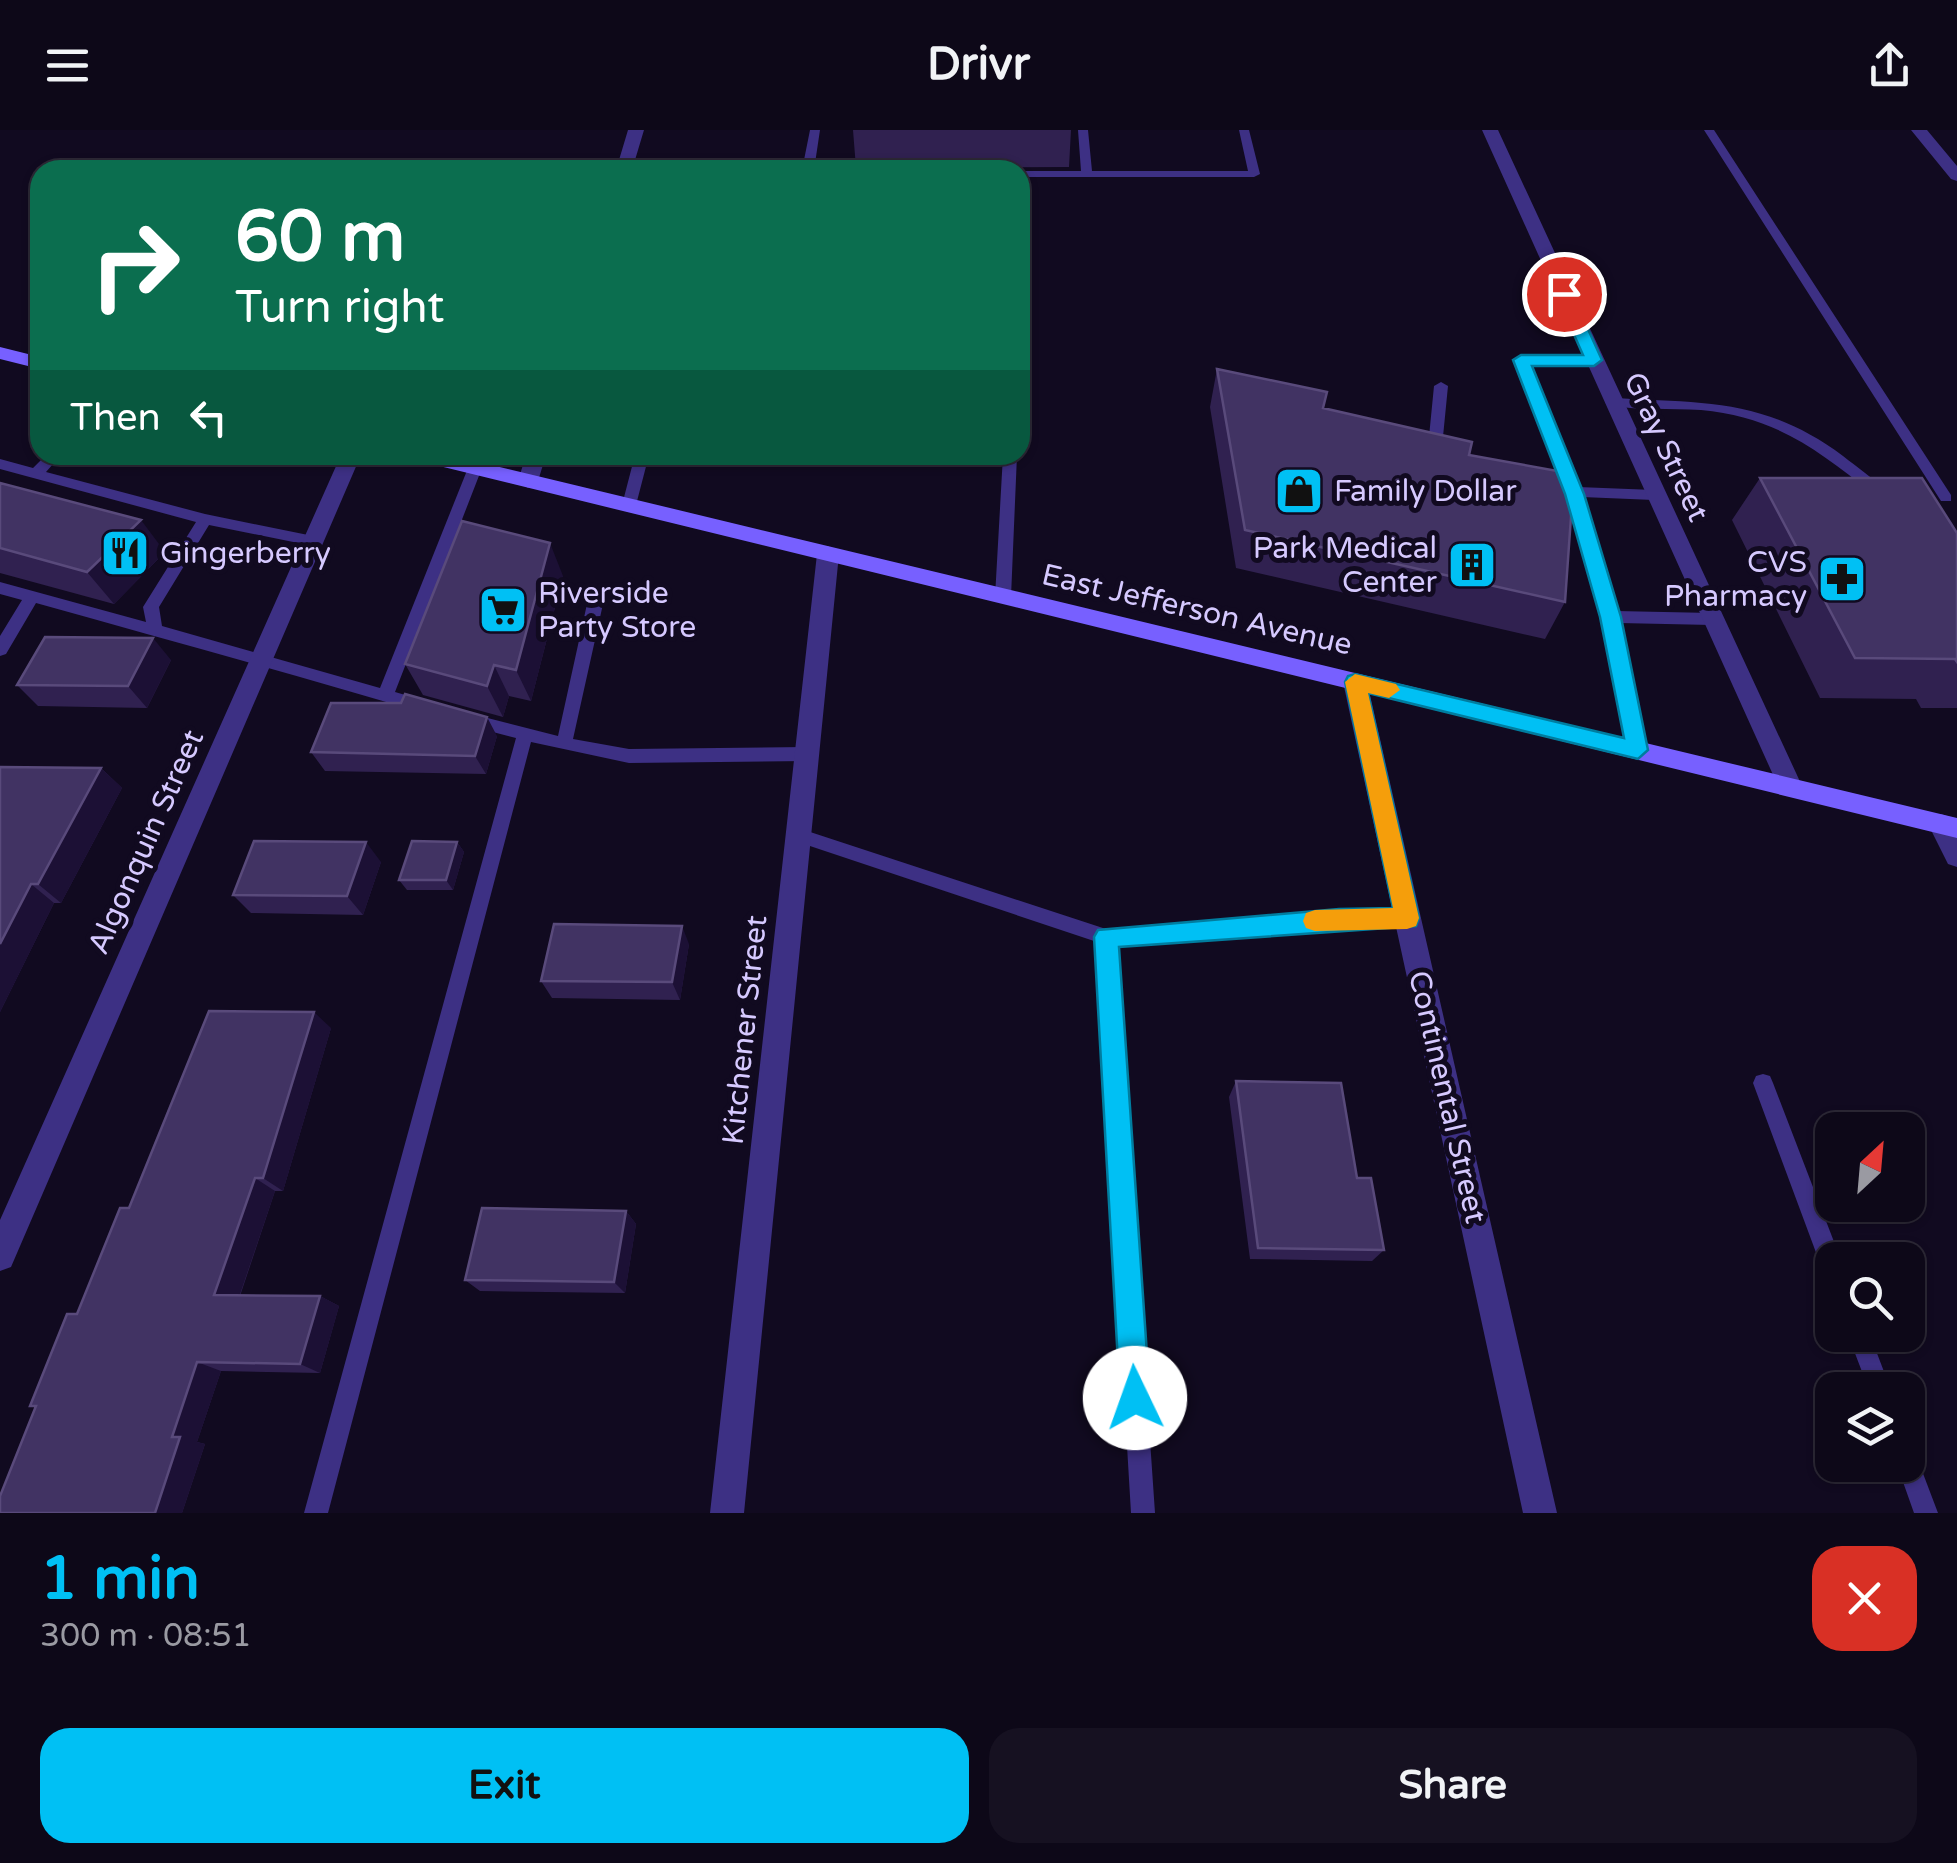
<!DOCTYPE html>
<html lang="en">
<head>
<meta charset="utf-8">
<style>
	:root { --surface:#0d0818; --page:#161121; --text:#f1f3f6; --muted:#9a9aa2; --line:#2d2937; --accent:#00c0f4 }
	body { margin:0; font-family:"Varela Round",sans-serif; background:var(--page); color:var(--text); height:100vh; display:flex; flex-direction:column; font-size:38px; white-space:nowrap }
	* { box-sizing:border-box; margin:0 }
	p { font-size:32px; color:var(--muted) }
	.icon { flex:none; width:55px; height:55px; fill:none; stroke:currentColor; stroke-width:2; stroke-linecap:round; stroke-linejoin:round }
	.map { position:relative; height:1383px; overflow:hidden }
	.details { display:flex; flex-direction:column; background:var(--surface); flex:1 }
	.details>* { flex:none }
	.hud { position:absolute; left:30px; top:30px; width:1000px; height:305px; border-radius:30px; box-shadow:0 2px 8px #0004,0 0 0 2px var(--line); background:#0b6e4f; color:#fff; overflow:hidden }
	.needle { width:65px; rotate:26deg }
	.buttons { position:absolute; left:1815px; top:982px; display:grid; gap:20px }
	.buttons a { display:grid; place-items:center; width:110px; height:110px; border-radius:20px; background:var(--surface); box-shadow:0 2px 8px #0004,0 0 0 2px var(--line); font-size:50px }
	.pin { position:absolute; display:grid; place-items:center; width:85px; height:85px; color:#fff; margin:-42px; border:5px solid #fff; border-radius:50%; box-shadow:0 2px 10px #0007 }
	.me { position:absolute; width:110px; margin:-55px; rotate:357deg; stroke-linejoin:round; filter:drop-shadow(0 0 8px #0008) }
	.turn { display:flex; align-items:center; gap:35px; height:210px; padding:0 40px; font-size:45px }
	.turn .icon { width:130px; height:130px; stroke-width:2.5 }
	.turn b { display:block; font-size:70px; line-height:85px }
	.then { display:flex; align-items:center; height:95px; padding:0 40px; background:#0003; gap:20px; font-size:38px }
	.round { display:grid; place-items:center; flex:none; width:105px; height:105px; border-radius:30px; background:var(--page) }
	.headline { display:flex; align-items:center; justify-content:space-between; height:170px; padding:0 40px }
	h1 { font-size:60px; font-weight:800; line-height:75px; color:var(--accent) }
	.cta { display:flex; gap:20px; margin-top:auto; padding:20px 40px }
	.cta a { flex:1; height:115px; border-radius:30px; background:var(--accent); color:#111; font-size:40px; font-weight:800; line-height:115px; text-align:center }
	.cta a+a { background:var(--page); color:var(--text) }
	header { display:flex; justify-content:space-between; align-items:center; height:130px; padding:0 40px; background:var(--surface); font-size:45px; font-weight:800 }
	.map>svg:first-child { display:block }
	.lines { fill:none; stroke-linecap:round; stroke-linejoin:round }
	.service { fill:#3d3084; fill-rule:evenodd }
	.minor { fill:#3d3084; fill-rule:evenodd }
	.tertiary { fill:#3d3084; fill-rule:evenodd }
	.secondary { fill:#7760ff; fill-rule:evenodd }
	.wall { fill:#302150 }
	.shaded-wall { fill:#1c1035 }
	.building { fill:#413363; stroke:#594a7b; stroke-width:2.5 }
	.route { fill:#00c0f4; stroke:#007d9f; stroke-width:2.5 }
	.slow { fill:#f59e0b }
	.labels { text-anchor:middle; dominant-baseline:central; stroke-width:10; stroke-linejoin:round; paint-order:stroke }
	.street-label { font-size:30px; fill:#d6c9ff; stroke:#110a20 }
	.poi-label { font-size:30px; fill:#d6c9ff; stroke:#110a20; text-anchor:start }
</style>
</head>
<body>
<header><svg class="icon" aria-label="menu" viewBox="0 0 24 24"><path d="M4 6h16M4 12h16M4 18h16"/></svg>Drivr<svg class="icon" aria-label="share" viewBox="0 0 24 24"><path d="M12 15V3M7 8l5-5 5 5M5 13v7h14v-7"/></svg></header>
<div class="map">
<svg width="1957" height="1383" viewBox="0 0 1957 1383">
	<rect width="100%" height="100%" fill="#110a20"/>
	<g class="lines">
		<path class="service" d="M810 0H820L814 40H802Z
			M1078 0H1088L1092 41H1248L1239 0H1249L1260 44 1254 47H1020V41H1081Z
			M1704 0H1714L1951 365V371H1941Z
			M1521 226 1599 227V233L1594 234H1529L1578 357 1654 360 1661 365 1654 370 1582 367 1616 481 1712 483 1720 489 1712 495 1619 493 1646 620 1638 627 1630 620 1602 487 1567 366 1558 361 1564 356 1514 230Z
			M1441 252 1448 256 1441 327 1434 332 1427 327 1434 256Z
			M1612 268C1704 273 1765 268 1843 326 1857 337 1873 348 1885 361L1878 366 1873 364C1817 319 1775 287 1701 280 1670 278 1638 281 1607 275L1605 272Z
			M46 325H61L46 342 205 384 318 407V415L313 416 209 395 159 477 162 496 380 558 468 338 470 335H480L482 338 395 562 429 572 431 577 429 582 423 583C296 545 165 509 36 473L6 524 0 526V506L22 470 0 464V452L146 492 143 477 196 392 0 339V329L33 338Z
			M635 325H649L636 375 629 380 622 375Z
			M1003 325H1017L1011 467 1003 473 995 467Z
			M595 468 603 474 573 609 629 619 807 617 815 624 807 631 629 633 531 612 328 1383H304L516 608 466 595 464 590 472 584 558 606 587 474Z
			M798 698 1106 799 1339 781 1407 780 1414 782 1416 788 1414 794 1407 796 1339 797 1116 814 1155 1383H1131L1097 812 792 710 789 705 792 700Z
			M1763 944 1770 946 1773 953 1841 1130H1832V1147L1824 1144 1821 1136 1753 953 1756 946Z
			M1848 1205H1870L1891 1260H1869Z
			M1908 1321 1916 1325 1938 1383H1914L1897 1335H1908Z"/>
		<path class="minor" d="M628 0H644L632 40H616Z
			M1482 0H1498L1803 658 1800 665H1782L1779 658Z
			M1911 0H1927L1957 36V51L1951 49Z
			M341 325H361L11 1137 0 1141V1090Z
			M526 325H546L538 351 528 358 518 351Z
			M828 416 839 424 744 1383H710L817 424Z
			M1355 543 1367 552 1557 1383H1523L1343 552Z"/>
		<path class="tertiary" d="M1941 684 1950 687 1957 701V737L1948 734 1928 694 1932 687Z"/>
		<path class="secondary" d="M0 217 40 227V239L0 229Z
			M413 325H450L1957 688V708L423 332Z"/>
	</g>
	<path class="wall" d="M853 0H1071L1069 37 856 38Z
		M1217 239 1323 278 1565 472 1545 509 1236 438 1210 277Z
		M778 325H921L920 331 779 330Z
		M1760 348 1957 403V578H1921L1916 569 1820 568 1732 390Z
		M0 353 165 422 114 474 0 443Z
		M563 446 531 571 509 566 503 587 423 565 405 534Z
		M171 530 147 578 38 576 17 555Z
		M497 606 486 644 325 641 311 622Z
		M0 637 101 638 122 658 61 773H54L0 882Z
		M457 712 464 722 453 760H407L399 750Z
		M381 732 363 785 251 783 233 765Z
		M689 814 680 870 552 868 541 851Z
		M331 898 283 1061H275L240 1166H320L339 1176 320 1243 221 1241 197 1312 205 1314 182 1383H0L36 1277 30 1276 77 1184 129 1078Z
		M1236 951 1357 1048 1384 1120 1372 1131 1250 1129 1229 967Z
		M626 1081 636 1094 625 1163 480 1161 465 1150Z"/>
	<path class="shaded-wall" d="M141 390 165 422 114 474 87 442Z
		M550 413 563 446 531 571 516 540Z
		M153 508 171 530 147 578 128 556Z
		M494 535 509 566 503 587 487 556Z
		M487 587 497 606 486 644 475 626Z
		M101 638 122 658 61 773 38 754Z
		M366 712 381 732 363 785 347 766Z
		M457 712 464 722 453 760 446 750Z
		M31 754 54 773 0 882V814Z
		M682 796 689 814 680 870 672 852Z
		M314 882 331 898 283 1061 263 1048Z
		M255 1048 275 1061 236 1176 214 1165Z
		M626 1081 636 1094 625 1163 614 1152Z
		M320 1166 339 1176 320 1243 300 1234Z
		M197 1232 221 1241 197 1312 205 1314 182 1383H155L172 1307Z"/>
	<path class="building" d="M1217 239 1327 262 1323 278 1472 312 1469 325 1574 344 1565 472 1245 400Z
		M1760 348H1922L1957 403V532L1955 529 1855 528Z
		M0 353 141 390 87 442 0 418Z
		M462 391 550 413 516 540 494 535 487 556 405 534Z
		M45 507 153 508 128 556 17 555Z
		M405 564 487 587 475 626 311 622 331 573H401Z
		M0 637 101 638 38 754H31L0 814Z
		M254 711 366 712 347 766 233 765Z
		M412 711 457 712 446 750H399Z
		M554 794 682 796 672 852 541 851Z
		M209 881 314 882 263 1048H255L214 1165 320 1166 300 1234 197 1232 172 1307H180L155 1383H0V1366L36 1276H30L67 1184H77L120 1078H129Z
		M1236 951 1341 953 1357 1048H1371L1384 1120 1258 1118Z
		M482 1078 626 1081 614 1152 465 1150Z"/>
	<path class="route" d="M1564 160 1572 164 1602 230 1594 236H1532L1584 364 1621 487 1648 620 1638 629 1368 563 1419 788 1416 796 1119 817 1150 1268 1146 1278 1135 1283 1125 1278 1120 1268 1094 807 1098 800 1339 779 1393 778 1345 552 1348 546 1355 544 1624 608 1600 487 1565 364 1513 230 1521 225H1583L1556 164Z"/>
	<path class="slow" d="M1355 544 1396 554 1400 560 1389 568 1368 563 1419 788 1416 796 1407 799 1315 801 1306 798 1303 791 1306 783 1315 780 1393 778 1345 552Z"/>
	<defs>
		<g id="shop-square" transform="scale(2.5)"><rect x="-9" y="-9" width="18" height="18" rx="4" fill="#00c0f4" stroke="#110a20"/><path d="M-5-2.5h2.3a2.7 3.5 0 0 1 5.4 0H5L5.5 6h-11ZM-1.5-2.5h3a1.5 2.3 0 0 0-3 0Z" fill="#111"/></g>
		<g id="restaurant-square" transform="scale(2.5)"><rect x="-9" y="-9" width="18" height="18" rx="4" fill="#00c0f4" stroke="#110a20"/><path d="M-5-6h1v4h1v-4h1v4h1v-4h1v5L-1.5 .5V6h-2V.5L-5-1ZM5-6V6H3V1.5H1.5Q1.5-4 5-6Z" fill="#111"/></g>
		<g id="building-square" transform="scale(2.5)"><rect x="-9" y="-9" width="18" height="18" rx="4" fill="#00c0f4" stroke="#110a20"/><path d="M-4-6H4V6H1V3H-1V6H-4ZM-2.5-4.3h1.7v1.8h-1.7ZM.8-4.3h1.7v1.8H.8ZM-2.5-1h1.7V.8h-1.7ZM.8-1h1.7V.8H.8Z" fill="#111"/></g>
		<g id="pharmacy-square" transform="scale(2.5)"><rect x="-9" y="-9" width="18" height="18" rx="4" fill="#00c0f4" stroke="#110a20"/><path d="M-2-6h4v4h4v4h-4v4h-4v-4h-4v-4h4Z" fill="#111"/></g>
		<g id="supermarket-square" transform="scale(2.5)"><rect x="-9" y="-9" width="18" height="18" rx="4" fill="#00c0f4" stroke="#110a20"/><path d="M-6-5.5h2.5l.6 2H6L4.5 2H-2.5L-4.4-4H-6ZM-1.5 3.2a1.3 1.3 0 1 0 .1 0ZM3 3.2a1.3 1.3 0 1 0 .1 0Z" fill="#111"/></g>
	</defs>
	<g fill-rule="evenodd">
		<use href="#shop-square" x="1299" y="361"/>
		<use href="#restaurant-square" x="125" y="423"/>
		<use href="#building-square" x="1472" y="435"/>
		<use href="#pharmacy-square" x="1842" y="449"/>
		<use href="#supermarket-square" x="503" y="480"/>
	</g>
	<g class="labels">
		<g class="street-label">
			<text transform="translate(1666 317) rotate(65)">Gray Street</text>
			<text transform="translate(1197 480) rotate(13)">East Jefferson Avenue</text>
			<text transform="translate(146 712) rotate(-66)">Algonquin Street</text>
			<text transform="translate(745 900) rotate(-84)">Kitchener Street</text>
			<text transform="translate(1447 967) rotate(77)">Continental Street</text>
		</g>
		<g class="poi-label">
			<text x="1334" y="361">Family Dollar</text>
			<text x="1437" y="418" text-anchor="end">Park Medical<tspan x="1437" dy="34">Center</tspan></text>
			<text x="160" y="423">Gingerberry</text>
			<text x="1807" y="432" text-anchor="end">CVS<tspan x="1807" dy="34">Pharmacy</tspan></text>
			<text x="538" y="463">Riverside<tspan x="538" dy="34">Party Store</tspan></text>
		</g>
	</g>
</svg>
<div class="buttons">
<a><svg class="needle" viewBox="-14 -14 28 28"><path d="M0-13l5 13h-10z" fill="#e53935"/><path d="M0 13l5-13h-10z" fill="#9a9aa2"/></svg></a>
<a><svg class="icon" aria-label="search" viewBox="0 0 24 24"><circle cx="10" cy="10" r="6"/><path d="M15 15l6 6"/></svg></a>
<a><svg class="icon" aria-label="layers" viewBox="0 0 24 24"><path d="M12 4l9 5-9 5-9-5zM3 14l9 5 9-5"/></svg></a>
</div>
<div class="pin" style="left:1564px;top:164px;background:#d93025"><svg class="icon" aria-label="arrive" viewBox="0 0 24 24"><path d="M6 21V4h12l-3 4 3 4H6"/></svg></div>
<svg class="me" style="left:1135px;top:1268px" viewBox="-20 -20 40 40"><circle r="19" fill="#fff"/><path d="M0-13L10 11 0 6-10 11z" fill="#00c0f4"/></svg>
<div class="hud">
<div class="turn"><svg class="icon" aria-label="right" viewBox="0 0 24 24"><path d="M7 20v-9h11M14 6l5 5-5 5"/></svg><div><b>60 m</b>Turn right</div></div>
<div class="then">Then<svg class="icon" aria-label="left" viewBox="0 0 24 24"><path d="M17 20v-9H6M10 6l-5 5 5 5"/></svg></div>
</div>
</div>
<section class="details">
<div class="headline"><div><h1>1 min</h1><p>300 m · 08:51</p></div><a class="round" style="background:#d93025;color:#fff"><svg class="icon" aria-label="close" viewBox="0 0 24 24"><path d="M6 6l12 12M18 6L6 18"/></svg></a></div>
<div class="cta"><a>Exit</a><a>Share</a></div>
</section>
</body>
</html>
